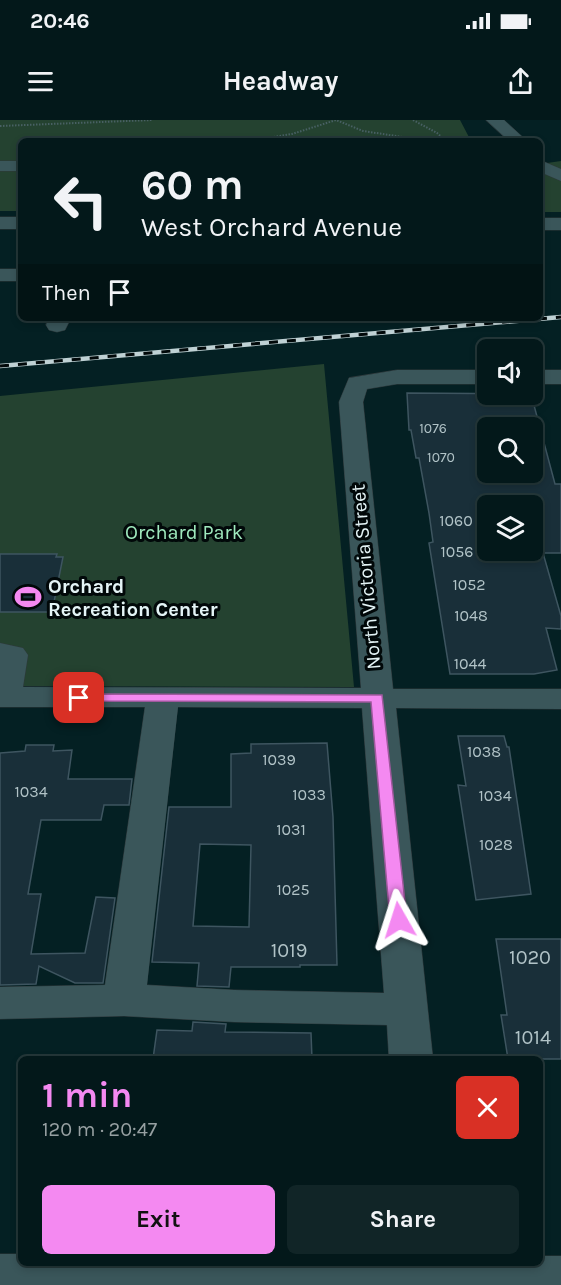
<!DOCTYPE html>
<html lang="en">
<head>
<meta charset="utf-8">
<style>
	:root { --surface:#03181a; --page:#112527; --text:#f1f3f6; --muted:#97a0a2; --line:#243739; --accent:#f489f1 }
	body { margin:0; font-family:Karla,sans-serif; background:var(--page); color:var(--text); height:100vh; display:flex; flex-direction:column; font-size:22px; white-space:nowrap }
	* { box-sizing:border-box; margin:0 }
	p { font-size:20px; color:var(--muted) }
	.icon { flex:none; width:33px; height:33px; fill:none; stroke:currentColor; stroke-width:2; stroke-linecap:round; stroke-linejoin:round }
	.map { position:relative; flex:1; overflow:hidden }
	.panel { position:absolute; left:18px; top:936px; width:525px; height:210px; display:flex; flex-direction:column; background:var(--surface); border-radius:9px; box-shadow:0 3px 9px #0003,0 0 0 2px var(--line) }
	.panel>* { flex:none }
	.banner { position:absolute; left:18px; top:18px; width:525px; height:183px; border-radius:9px; box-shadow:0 3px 9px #0003,0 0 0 2px var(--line); background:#03181a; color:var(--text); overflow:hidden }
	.tools { position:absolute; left:477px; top:219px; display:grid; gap:12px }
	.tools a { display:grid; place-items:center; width:66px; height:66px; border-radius:9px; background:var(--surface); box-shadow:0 3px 9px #0003,0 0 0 2px var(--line); font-size:30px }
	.pin { position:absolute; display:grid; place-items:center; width:51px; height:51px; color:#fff; margin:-26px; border-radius:12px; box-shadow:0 3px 9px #0006 }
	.me { position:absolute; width:66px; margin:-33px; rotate:354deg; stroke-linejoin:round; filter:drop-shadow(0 0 4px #0008) }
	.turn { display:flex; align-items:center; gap:21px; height:126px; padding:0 24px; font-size:27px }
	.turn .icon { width:78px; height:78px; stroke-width:2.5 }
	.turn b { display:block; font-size:42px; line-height:51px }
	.then { display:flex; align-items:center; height:57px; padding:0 24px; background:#0003; gap:12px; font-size:22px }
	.round { display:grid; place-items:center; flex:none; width:63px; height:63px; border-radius:9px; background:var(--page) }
	.headline { display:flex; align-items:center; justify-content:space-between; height:102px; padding:0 24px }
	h1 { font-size:36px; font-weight:700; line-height:45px; color:var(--accent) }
	.action { display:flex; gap:12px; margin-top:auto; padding:12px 24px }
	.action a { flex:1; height:69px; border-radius:9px; background:var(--accent); color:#111; font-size:24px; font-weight:700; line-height:69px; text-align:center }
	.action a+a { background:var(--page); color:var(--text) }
	.status { display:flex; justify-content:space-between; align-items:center; height:42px; padding:0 30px; background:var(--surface); direction:ltr }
	.status svg { height:16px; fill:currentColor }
	header { display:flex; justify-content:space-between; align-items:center; height:78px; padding:0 24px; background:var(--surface); font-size:27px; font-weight:700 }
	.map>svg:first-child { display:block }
	.green { fill:#244230 }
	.building { fill:#192f39; stroke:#3e5560; stroke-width:1.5; fill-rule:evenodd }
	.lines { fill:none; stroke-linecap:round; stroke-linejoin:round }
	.minor-casing { stroke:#2e383b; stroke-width:1 }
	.path { stroke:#486063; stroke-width:2; stroke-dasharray:1.5 1.5; stroke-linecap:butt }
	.minor { fill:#3a565a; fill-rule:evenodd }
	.rail-casing { stroke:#bfd1d4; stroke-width:4.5 }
	.rail { stroke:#010809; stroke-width:3; stroke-dasharray:9; stroke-linecap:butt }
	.route { fill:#f489f1; stroke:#9f599d; stroke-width:1.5 }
	.labels { text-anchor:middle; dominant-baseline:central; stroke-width:6; stroke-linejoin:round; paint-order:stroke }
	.far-number-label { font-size:14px; fill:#b1c3c7 }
	.number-label { font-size:16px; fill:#b1c3c7 }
	.park-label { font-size:20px; fill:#9feabe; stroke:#010809 }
	.street-label { font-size:20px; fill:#e4f4f6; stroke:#010809 }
	.poi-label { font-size:20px; font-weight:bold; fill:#e4f4f6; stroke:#010809; text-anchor:start }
	.near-number-label { font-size:20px; fill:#b1c3c7 }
</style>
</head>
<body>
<div class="status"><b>20:46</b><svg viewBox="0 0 49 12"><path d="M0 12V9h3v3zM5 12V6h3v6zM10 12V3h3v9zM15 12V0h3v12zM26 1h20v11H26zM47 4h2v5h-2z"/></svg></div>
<header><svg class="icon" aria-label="menu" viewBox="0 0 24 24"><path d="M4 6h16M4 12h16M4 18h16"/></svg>Headway<svg class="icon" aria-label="share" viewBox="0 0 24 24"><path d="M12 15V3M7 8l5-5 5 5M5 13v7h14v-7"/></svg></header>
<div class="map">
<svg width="561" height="1165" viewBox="0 0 561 1165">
	<rect width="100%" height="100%" fill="#042023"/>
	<path class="green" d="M0 0H460L471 21H21V91H0Z
		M561 41V92H540V44Z
		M324 244 354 567 0 566V276Z"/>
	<path class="building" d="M407 273 531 274 555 364H561V433H543L561 496V509L546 508 557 550 534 554H450L429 423 433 422 429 393 419 338H416L411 310H409ZM488 308H532V352H488ZM488 386H532V430H488Z
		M0 434H57L56 437H63L52 492H0Z
		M458 616H504L507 627H509L531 774 476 780 458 665 466 666Z
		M327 623 333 697 337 845H300V847H231L229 867 197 866 199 843 152 842 169 687H231V634L251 633V624ZM200 724 251 725 249 807 193 806Z
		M26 625H54L53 631 72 630 68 659H132L129 685H104L101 700H41L28 774H41L31 834 85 833 96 777 115 778 103 863H75L39 846 36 864 0 865V633L25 631Z
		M496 819H561V939H508L501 895H507Z
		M193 902 226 904 225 912 311 913 312 939H153L157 910 192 911Z"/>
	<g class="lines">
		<g class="minor-casing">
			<path id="minor" d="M486 0H504L527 21H509Z
				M540 40 561 49V61L540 52Z
				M0 41H21V51H0Z
				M0 97H21V109H0Z
				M540 98H561V110H540Z
				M0 149H21V161H0Z
				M49 198H71L65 210 57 212 49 210 46 205Z
				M397 250H488V264H397L367 269 363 282 393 569H561V589L396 588 433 939H389L387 905 234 902 124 896 0 899V867L105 865 145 587H0V523L23 528 28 535 23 567 361 568 339 282 349 258ZM178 587 362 588 384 873 234 870 147 865Z
				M532 250H561V264H532Z
				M0 1134H21V1143H540V1136H561V1165H0Z"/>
		</g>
		<path class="path" d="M413 0 437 13 446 21
			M0 6 152 0
			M250 21 292 14 336 0 363 11 429 21"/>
		<use href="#minor" class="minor"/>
		<g class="rail-casing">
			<path id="rail" d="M0 246 561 197"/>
		</g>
		<use href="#rail" class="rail"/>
	</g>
	<path class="route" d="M79 574 382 575 407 800 404 804H393L390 800 371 582 74 581 72 578Z"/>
	<defs>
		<g id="stadium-bare" transform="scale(2.07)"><path d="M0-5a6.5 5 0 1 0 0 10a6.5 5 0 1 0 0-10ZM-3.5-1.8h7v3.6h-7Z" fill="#f489f1" stroke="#010809" stroke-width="2.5" paint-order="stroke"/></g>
	</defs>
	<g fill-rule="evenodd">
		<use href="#stadium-bare" x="28" y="477"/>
	</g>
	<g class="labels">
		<g class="far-number-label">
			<text x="433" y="308">1076</text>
			<text x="441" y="337">1070</text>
		</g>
		<g class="number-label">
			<text x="456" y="400">1060</text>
			<text x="457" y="431">1056</text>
			<text x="469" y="464">1052</text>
			<text x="471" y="495">1048</text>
			<text x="470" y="543">1044</text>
			<text x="484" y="631">1038</text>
			<text x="279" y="639">1039</text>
			<text x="31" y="671">1034</text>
			<text x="309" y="674">1033</text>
			<text x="495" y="675">1034</text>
			<text x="291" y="709">1031</text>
			<text x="496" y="724">1028</text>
			<text x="293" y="769">1025</text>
		</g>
		<g class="park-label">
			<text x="184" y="412">Orchard Park</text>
		</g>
		<g class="street-label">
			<text transform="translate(366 457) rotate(-95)">North Victoria Street</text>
		</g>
		<g class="poi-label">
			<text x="48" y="466">Orchard<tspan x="48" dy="23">Recreation Center</tspan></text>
		</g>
		<g class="near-number-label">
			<text x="289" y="830">1019</text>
			<text x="530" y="837">1020</text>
			<text x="533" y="917">1014</text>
		</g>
	</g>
</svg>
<div class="tools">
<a><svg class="icon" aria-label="sound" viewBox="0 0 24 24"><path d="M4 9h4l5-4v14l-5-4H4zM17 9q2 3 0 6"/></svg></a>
<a><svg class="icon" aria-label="search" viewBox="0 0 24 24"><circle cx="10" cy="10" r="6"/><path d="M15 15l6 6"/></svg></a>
<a><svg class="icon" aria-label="layers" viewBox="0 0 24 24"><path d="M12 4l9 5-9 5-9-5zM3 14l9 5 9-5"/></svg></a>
</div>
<div class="pin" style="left:79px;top:578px;background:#d93025"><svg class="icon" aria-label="arrive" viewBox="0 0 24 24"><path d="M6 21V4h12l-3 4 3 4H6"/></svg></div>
<svg class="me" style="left:399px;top:800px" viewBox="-20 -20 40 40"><path d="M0-17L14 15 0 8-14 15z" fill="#f489f1" stroke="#fff" stroke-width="4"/></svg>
<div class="banner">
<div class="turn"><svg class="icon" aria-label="left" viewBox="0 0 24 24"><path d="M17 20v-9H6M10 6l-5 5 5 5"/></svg><div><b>60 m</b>West Orchard Avenue</div></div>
<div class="then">Then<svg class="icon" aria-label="arrive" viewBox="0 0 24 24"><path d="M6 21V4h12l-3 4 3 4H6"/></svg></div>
</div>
<section class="panel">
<div class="headline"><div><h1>1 min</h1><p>120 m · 20:47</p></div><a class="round" style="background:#d93025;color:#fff"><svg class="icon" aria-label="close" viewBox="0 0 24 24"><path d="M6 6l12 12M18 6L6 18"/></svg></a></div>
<div class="action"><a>Exit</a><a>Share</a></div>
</section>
</div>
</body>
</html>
